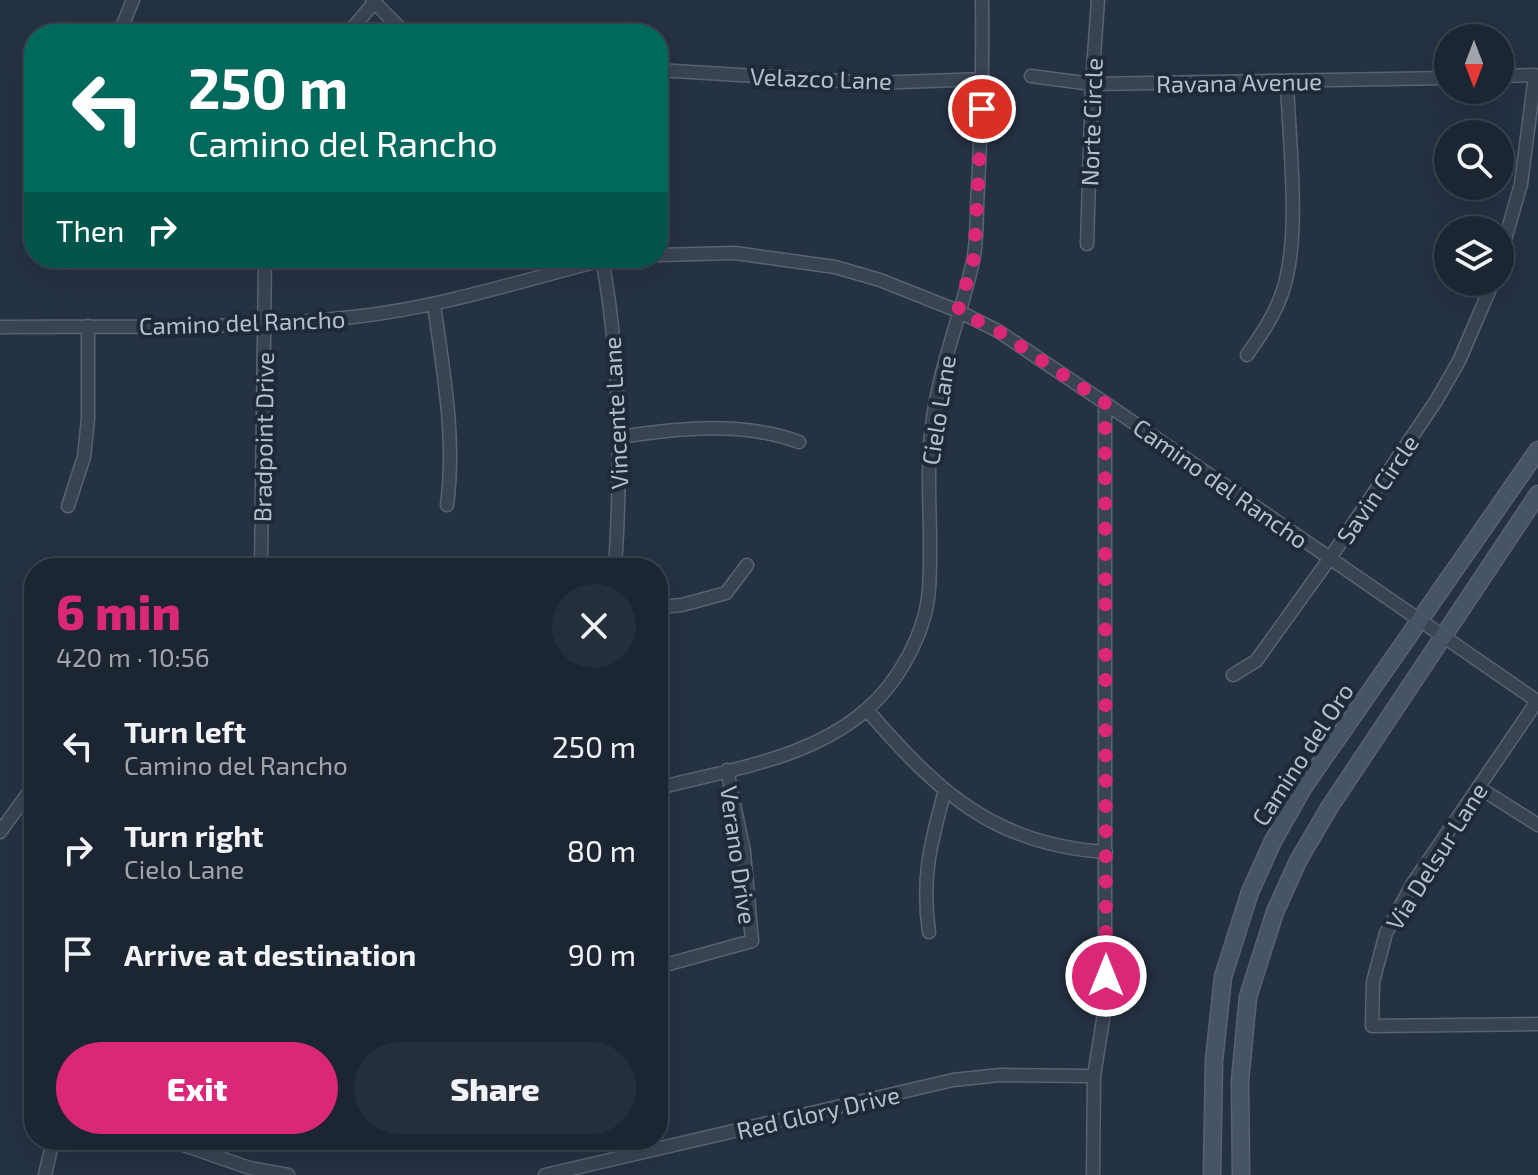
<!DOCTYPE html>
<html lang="en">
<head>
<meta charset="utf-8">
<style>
	:root { --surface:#1c2633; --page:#252e3b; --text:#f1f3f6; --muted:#a0a5ac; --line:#3a434e; --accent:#db2777 }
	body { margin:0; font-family:"Exo 2",sans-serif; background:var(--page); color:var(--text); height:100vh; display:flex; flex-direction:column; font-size:30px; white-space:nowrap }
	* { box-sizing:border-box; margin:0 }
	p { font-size:26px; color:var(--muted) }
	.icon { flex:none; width:44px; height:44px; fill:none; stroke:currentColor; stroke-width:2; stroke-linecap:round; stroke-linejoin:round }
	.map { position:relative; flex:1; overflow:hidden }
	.details { position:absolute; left:24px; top:558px; width:644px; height:592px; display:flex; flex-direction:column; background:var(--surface); border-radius:32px; box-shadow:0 8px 32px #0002,0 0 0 2px var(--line) }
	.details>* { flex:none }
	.banner { position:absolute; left:24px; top:24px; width:644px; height:244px; border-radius:32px; box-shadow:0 8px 32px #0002,0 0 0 2px var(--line); background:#00695c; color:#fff; overflow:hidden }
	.needle { width:52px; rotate:180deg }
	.controls { position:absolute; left:1434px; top:24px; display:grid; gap:16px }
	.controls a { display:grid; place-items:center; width:80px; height:80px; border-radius:50%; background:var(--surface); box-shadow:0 8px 32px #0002,0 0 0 2px var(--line); font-size:40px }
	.pin { position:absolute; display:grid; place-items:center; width:68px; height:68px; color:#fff; margin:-34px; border:4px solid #fff; border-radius:50%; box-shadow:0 2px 8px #0007 }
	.me { position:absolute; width:88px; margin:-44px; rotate:0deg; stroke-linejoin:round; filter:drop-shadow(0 0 6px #0008) }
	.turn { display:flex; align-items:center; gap:28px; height:168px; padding:0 32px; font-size:36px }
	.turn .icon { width:104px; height:104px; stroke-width:2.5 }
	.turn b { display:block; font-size:56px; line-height:68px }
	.then { display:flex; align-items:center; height:76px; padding:0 32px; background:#0003; gap:16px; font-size:30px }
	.round { display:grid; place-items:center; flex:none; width:84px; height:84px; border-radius:42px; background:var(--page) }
	.summary { display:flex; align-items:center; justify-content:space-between; height:136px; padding:0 32px }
	h1 { font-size:48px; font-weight:800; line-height:60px; color:var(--accent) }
	.button { display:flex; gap:16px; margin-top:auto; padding:16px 32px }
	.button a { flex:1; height:92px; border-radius:48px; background:var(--accent); color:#fff; font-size:32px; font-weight:800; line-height:92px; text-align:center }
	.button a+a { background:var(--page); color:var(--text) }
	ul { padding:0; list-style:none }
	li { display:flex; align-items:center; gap:24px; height:104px; padding:0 32px }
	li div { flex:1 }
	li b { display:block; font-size:30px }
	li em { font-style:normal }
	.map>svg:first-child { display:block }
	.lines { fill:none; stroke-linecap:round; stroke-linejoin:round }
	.street-casing { stroke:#586271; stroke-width:15 }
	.secondary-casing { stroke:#586271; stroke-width:19 }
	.street { stroke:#394453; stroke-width:12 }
	.secondary { stroke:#475367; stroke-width:16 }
	.route { stroke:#db2777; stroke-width:14; stroke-dasharray:0 25.2 }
	.labels { text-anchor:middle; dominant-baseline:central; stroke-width:8; stroke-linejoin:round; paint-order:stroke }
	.street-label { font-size:24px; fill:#b7bfcd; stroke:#1e2939 }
</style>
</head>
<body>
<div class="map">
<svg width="1538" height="1175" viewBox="0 0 1538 1175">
	<rect width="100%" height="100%" fill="#253244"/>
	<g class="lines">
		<g class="street-casing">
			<path id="street" d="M372 0 406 34
				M119 34 133 0
				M348 34 376 0
				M658 70 873 83 984 79
				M1031 76 1092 84 1448 78
				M1500 76 1535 75 1521 184 1500 257
				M1087 244 1092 84 1098 0
				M658 255 735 253 835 267 880 280 958 311 998 331 1105 403 1537 701
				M602 258C621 361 622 464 615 568
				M434 304C443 371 456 437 447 505
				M0 327C118 326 236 330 353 317 438 308 520 281 603 260L620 258
				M1247 355C1260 336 1273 318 1281 296 1302 242 1289 143 1287 82
				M620 437C679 428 742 421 799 442
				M68 506 84 457 88 419V326
				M261 568 265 258
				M658 607 682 605 726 593 747 565
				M1233 675 1256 661 1330 558 1436 401 1459 361 1493 282
				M1538 700 1413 883 1386 933 1373 982 1372 1026 1538 1024
				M867 710C938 792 994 845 1106 852
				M1478 787 1538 825
				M658 788C728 770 810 759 866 710 899 682 926 632 929 589 933 534 925 480 932 425 939 368 961 316 973 261 978 238 976 211 978 188 981 125 983 63 982 0
				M0 832 34 785
				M929 932C921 877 931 842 945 790
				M658 967 752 941 744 852 727 770
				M169 1140 250 1168 288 1175
				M45 1175 53 1140
				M545 1175 953 1080 1000 1075 1094 1076
				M1093 1175 1094 1076 1105 1007V403"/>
		</g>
		<g class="secondary-casing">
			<path id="secondary" d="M1212 1175 1214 1061 1223 977 1250 892 1273 841 1303 788 1538 450
				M1241 1175 1240 1081 1248 997 1275 912 1298 861 1329 808 1538 494"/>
		</g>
		<use href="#street" class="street"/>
		<use href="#secondary" class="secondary"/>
	</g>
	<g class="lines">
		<path class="route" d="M982 109 974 258 958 311 998 331 1105 403 1106 976"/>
	</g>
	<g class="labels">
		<g class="street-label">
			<text transform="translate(821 78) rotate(2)">Velazco Lane</text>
			<text transform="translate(1239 82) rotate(-1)">Ravana Avenue</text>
			<text transform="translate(1091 122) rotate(-88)">Norte Circle</text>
			<text transform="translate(242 322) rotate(-2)">Camino del Rancho</text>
			<text transform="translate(938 410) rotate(-81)">Cielo Lane</text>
			<text transform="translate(615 413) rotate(-93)">Vincente Lane</text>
			<text transform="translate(263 437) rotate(-89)">Bradpoint Drive</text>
			<text transform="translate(1221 483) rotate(35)">Camino del Rancho</text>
			<text transform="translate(1377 489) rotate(-56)">Savin Circle</text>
			<text transform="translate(1302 754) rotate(-57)">Camino del Oro</text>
			<text transform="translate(739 855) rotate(82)">Verano Drive</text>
			<text transform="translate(1436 856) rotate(-58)">Via Delsur Lane</text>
			<text transform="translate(818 1112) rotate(-13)">Red Glory Drive</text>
		</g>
	</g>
</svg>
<div class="controls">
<a><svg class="needle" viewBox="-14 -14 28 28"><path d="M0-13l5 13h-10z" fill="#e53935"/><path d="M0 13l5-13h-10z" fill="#a0a5ac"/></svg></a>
<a><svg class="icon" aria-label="search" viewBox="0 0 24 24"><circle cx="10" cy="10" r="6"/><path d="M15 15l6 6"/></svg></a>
<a><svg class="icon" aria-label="layers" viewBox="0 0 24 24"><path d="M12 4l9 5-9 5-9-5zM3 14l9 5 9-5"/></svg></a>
</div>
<div class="pin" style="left:982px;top:109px;background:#d93025"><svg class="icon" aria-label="arrive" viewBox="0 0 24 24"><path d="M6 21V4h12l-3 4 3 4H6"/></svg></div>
<svg class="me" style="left:1106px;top:976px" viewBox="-20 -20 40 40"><circle r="17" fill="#db2777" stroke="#fff" stroke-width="3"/><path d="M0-11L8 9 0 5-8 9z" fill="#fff"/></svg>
<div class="banner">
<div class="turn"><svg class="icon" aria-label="left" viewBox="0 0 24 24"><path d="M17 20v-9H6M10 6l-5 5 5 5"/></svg><div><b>250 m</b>Camino del Rancho</div></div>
<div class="then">Then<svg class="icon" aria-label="right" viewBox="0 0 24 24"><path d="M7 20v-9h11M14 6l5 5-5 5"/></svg></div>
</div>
<section class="details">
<div class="summary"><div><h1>6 min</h1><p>420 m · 10:56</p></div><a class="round"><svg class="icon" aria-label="close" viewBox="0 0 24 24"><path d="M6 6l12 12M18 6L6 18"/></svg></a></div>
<ul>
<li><svg class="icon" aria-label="left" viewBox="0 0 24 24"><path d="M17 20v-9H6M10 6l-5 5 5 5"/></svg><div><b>Turn left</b><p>Camino del Rancho</p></div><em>250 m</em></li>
<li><svg class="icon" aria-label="right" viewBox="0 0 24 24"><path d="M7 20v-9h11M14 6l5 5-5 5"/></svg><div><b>Turn right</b><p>Cielo Lane</p></div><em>80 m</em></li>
<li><svg class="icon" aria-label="arrive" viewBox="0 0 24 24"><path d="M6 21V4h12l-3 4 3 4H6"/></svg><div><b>Arrive at destination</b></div><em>90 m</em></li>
</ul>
<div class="button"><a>Exit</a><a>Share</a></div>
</section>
</div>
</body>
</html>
